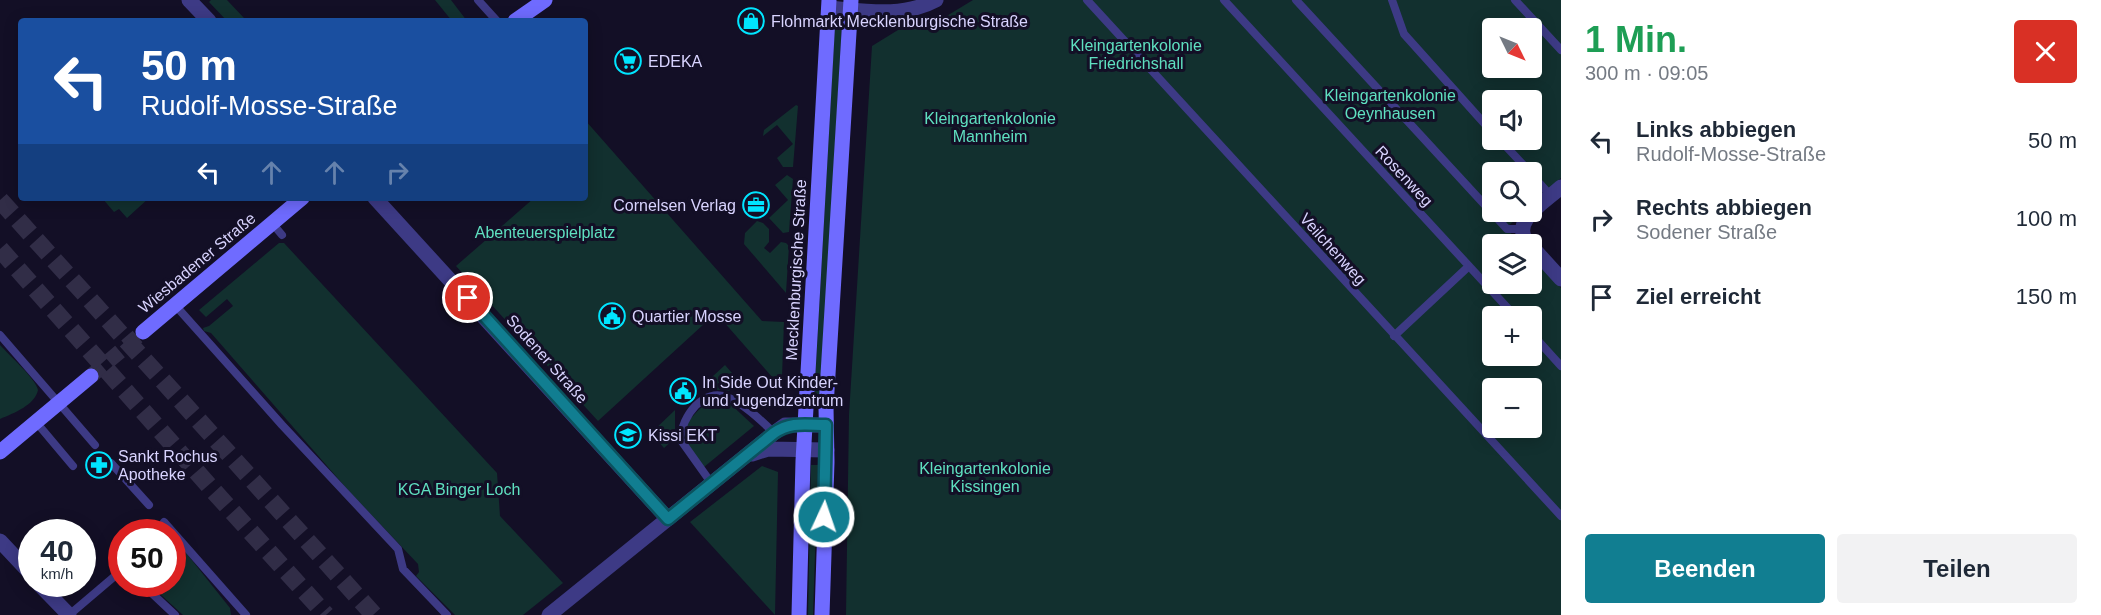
<!DOCTYPE html>
<html lang="de">
<head>
<meta charset="utf-8">
<style>
	:root { --surface:#fff; --page:#f2f2f3; --text:#1f2937; --muted:#747a83; --accent:#117e91 }
	body { margin:0; font-family:Helvetica,sans-serif; background:var(--page); color:var(--text); height:100vh; display:flex; flex-direction:column; font-size:22px; white-space:nowrap }
	* { box-sizing:border-box; margin:0 }
	p { font-size:20px; color:var(--muted) }
	.icon { flex:none; width:33px; height:33px; fill:none; stroke:currentColor; stroke-width:2; stroke-linecap:round; stroke-linejoin:round }
	.map { position:relative; flex:1; overflow:hidden }
	.details { display:flex; flex-direction:column; background:var(--surface); width:540px }
	.details>* { flex:none }
	.guide { position:absolute; left:18px; top:18px; width:570px; height:183px; border-radius:6px; box-shadow:0 3px 15px #0003; background:#1a4fa0; color:#fff; overflow:hidden }
	.needle { width:39px; rotate:133deg }
	.tools { position:absolute; left:1482px; top:18px; display:grid; gap:12px }
	.tools a { display:grid; place-items:center; width:60px; height:60px; border-radius:6px; background:var(--surface); box-shadow:0 3px 15px #0003; font-size:30px }
	.speed { position:absolute; left:18px; top:519px; display:flex; gap:12px; font-size:30px; font-weight:700; text-align:center }
	.speed>* { display:grid; place-content:center; width:78px; height:78px; border-radius:50%; background:var(--surface); box-shadow:0 3px 15px #0003; line-height:1 }
	.speed small { font-size:15px; font-weight:400 }
	.speed .limit { border:9px solid #d22; background:#fff; color:#111 }
	.pin { position:absolute; display:grid; place-items:center; width:51px; height:51px; color:#fff; margin:-26px; border:3px solid #fff; border-radius:50%; box-shadow:0 2px 6px #0007 }
	.me { position:absolute; width:66px; margin:-33px; rotate:3deg; stroke-linejoin:round; filter:drop-shadow(0 0 4px #0008) }
	.turn { display:flex; align-items:center; gap:21px; height:126px; padding:0 24px; font-size:27px }
	.turn .icon { width:78px; height:78px; stroke-width:2.5 }
	.turn b { display:block; font-size:42px; line-height:51px }
	.lanes { display:flex; align-items:center; height:57px; padding:0 24px; background:#0003; justify-content:center; gap:30px; direction:ltr }
	.lanes .off { opacity:.35 }
	.round { display:grid; place-items:center; flex:none; width:63px; height:63px; border-radius:6px; background:var(--page) }
	.headline { display:flex; align-items:center; justify-content:space-between; height:102px; padding:0 24px }
	h1 { font-size:36px; font-weight:700; line-height:45px; color:#1e9e55 }
	.primary-button { display:flex; gap:12px; margin-top:auto; padding:12px 24px }
	.primary-button a { flex:1; height:69px; border-radius:6px; background:var(--accent); color:#fff; font-size:24px; font-weight:700; line-height:69px; text-align:center }
	.primary-button a+a { background:var(--page); color:var(--text) }
	ul { padding:0; list-style:none }
	li { display:flex; align-items:center; gap:18px; height:78px; padding:0 24px }
	li div { flex:1 }
	li b { display:block; font-size:22px }
	li em { font-style:normal }
	main { display:flex; flex:1; min-height:0 }
	.map>svg:first-child { display:block }
	.green { fill:#12302f; fill-rule:evenodd }
	.lines { fill:none; stroke-linecap:round; stroke-linejoin:round }
	.secondary-tunnel { stroke:#312d47; stroke-width:15; stroke-dasharray:15 8; stroke-linecap:butt }
	.highway-tunnel { stroke:#312d47; stroke-width:18; stroke-dasharray:18 9; stroke-linecap:butt }
	.lane { stroke:#3d3a85; stroke-width:8 }
	.street { stroke:#3d3a85; stroke-width:15 }
	.secondary { stroke:#6f6bff; stroke-width:15 }
	.route-casing { stroke:#0b525e; stroke-width:15 }
	.route { stroke:#117e91; stroke-width:10 }
	.labels { text-anchor:middle; dominant-baseline:central; stroke-width:6; stroke-linejoin:round; paint-order:stroke }
	.poi-label { font-size:16px; fill:#d9d4ff; stroke:#130f26; text-anchor:start }
	.park-label { font-size:16px; fill:#5fe0c0; stroke:#130f26 }
	.street-label { font-size:16px; fill:#d9d4ff; stroke:#130f26 }
</style>
</head>
<body>
<main>
<div class="map">
<svg width="1561" height="615" viewBox="0 0 1561 615">
	<rect width="100%" height="100%" fill="#130f26"/>
	<path class="green" d="M211 0H227L244 18 240 21H227L209 2Z
		M435 0H451L467 21H452Z
		M973 0H1561V178L1532 205V172H1492V212H1524L1506 228 1521 244H1492V284H1532V256L1561 288V615H846L849 415 872 46 898 30 929 24 945 17ZM1492 28H1532V68H1492ZM1492 100H1532V140H1492ZM1492 316H1532V356H1492ZM1492 388H1532V428H1492Z
		M837 21 842 24 820 401H814L835 23Z
		M796 105 798 106 793 167H783L777 158 793 144 777 125 763 136 764 130Z
		M585 120 762 321 784 322 782 377 780 386 716 313 598 421 456 266 534 198H585Z
		M787 175 793 179 789 232 783 233 769 218 788 200 775 185Z
		M102 198H149L127 218 119 209 114 212Z
		M757 221 763 223 769 229V242L764 248 770 253 781 242 786 243 789 246 786 293 744 244 745 233Z
		M279 243H284L497 473 500 516 563 583 523 615H455L416 576 419 572 418 564 348 490 211 333 204 331 203 328 209 326 233 306 227 299 206 317 199 310Z
		M0 345C9 355 36 379 38 390 35 405 14 413 0 419Z
		M725 365 739 381 729 391 700 388Z
		M715 399 726 400 754 426 704 467C691 449 673 436 693 416 700 408 706 403 715 399Z
		M675 410V438L664 448 651 433Z
		M811 465H818L813 615H808Z
		M762 466 778 472 775 615 690 522Z
		M173 540 179 544 230 608 231 615H183L149 584H172Z"/>
	<g class="lines">
		<path class="secondary-tunnel" d="M91 376 143 332"/>
		<path class="highway-tunnel" d="M0 200 374 615
			M0 249 211 488 326 615"/>
		<path class="lane" d="M478 0 497 21
			M1087 0 1561 516
			M1224 0 1515 316
			M1296 0 1507 229H1521
			M1392 0 1404 34 1492 132
			M1515 0 1561 50
			M1500 140 1530 172
			M1532 175 1551 196
			M272 223 282 235
			M175 305 282 425 398 549 403 569 447 615
			M1532 334 1561 366
			M0 335 95 445
			M1394 336 1469 266
			M36 422 73 466
			M111 463 149 505
			M712 484 680 439C682 417 703 386 729 398 744 404 763 422 774 433
			M164 522 246 615
			M142 584 175 615
			M69 615 122 570"/>
		<path class="street" d="M189 0 209 21
			M829 8C865 11 903 18 936 0
			M375 198 668 519
			M1529 244C1508 222 1545 202 1561 187
			M1532 247 1561 279
			M752 454 768 449 827 450
			M0 541 32 575
			M39 584 69 615
			M549 615 774 433 785 425H826"/>
		<path class="secondary" d="M515 21 545 0
			M143 332 302 198
			M0 452 91 376
			M799 615 803 461 829 0
			M822 615 827 462 826 407 851 0"/>
	</g>
	<g class="lines">
		<g class="route-casing">
			<path id="route" d="M468 298 668 519 774 433C792 421 806 425 826 425L824 517"/>
		</g>
		<use href="#route" class="route"/>
	</g>
	<defs>
		<g id="shop-ring" transform="scale(1.35)"><circle r="9.5" fill="#130f26" stroke="#00e5ff" stroke-width="1.5"/><path d="M-5-2.5h2.3a2.7 3.5 0 0 1 5.4 0H5L5.5 6h-11ZM-1.5-2.5h3a1.5 2.3 0 0 0-3 0Z" fill="#00e5ff"/></g>
		<g id="supermarket-ring" transform="scale(1.35)"><circle r="9.5" fill="#130f26" stroke="#00e5ff" stroke-width="1.5"/><path d="M-6-5.5h2.5l.6 2H6L4.5 2H-2.5L-4.4-4H-6ZM-1.5 3.2a1.3 1.3 0 1 0 .1 0ZM3 3.2a1.3 1.3 0 1 0 .1 0Z" fill="#00e5ff"/></g>
		<g id="office-ring" transform="scale(1.35)"><circle r="9.5" fill="#130f26" stroke="#00e5ff" stroke-width="1.5"/><path d="M-6-3h4V-5.5h4V-3h4V5H-6ZM-1-4.5V-3h2v-1.5ZM-6 0V1H6V0Z" fill="#00e5ff"/></g>
		<g id="civic-ring" transform="scale(1.35)"><circle r="9.5" fill="#130f26" stroke="#00e5ff" stroke-width="1.5"/><path d="M-.6-6.5H3V-4.5H.6V-3L4-1V1h2V6H-6V1h2V-1L-.6-3ZM-1.2 2.5V6h2.4V2.5Z" fill="#00e5ff"/></g>
		<g id="school-ring" transform="scale(1.35)"><circle r="9.5" fill="#130f26" stroke="#00e5ff" stroke-width="1.5"/><path d="M0-5L7-2L0 1L-7-2ZM-4 1L0 2.5L4 1V4Q0 6-4 4Z" fill="#00e5ff"/></g>
		<g id="pharmacy-ring" transform="scale(1.35)"><circle r="9.5" fill="#130f26" stroke="#00e5ff" stroke-width="1.5"/><path d="M-2-6h4v4h4v4h-4v4h-4v-4h-4v-4h4Z" fill="#00e5ff"/></g>
	</defs>
	<g fill-rule="evenodd">
		<use href="#shop-ring" x="751" y="21"/>
		<use href="#supermarket-ring" x="628" y="61"/>
		<use href="#office-ring" x="756" y="205"/>
		<use href="#civic-ring" x="612" y="316"/>
		<use href="#civic-ring" x="683" y="391"/>
		<use href="#school-ring" x="628" y="435"/>
		<use href="#pharmacy-ring" x="99" y="465"/>
	</g>
	<g class="labels">
		<g class="poi-label">
			<text x="771" y="21">Flohmarkt Mecklenburgische Straße</text>
			<text x="648" y="61">EDEKA</text>
			<text x="736" y="205" text-anchor="end">Cornelsen Verlag</text>
			<text x="632" y="316">Quartier Mosse</text>
			<text x="702" y="382">In Side Out Kinder-<tspan x="702" dy="18">und Jugendzentrum</tspan></text>
			<text x="648" y="435">Kissi EKT</text>
			<text x="118" y="456">Sankt Rochus<tspan x="118" dy="18">Apotheke</tspan></text>
		</g>
		<g class="park-label">
			<text x="1136" y="45">Kleingartenkolonie<tspan x="1136" dy="18">Friedrichshall</tspan></text>
			<text x="1390" y="95">Kleingartenkolonie<tspan x="1390" dy="18">Oeynhausen</tspan></text>
			<text x="990" y="118">Kleingartenkolonie<tspan x="990" dy="18">Mannheim</tspan></text>
			<text x="545" y="232">Abenteuerspielplatz</text>
			<text x="985" y="468">Kleingartenkolonie<tspan x="985" dy="18">Kissingen</tspan></text>
			<text x="459" y="489">KGA Binger Loch</text>
		</g>
		<g class="street-label">
			<text transform="translate(1404 176) rotate(47)">Rosenweg</text>
			<text transform="translate(1333 249) rotate(48)">Veilchenweg</text>
			<text transform="translate(197 263) rotate(-40)">Wiesbadener Straße</text>
			<text transform="translate(796 270) rotate(-87)">Mecklenburgische Straße</text>
			<text transform="translate(547 359) rotate(48)">Sodener Straße</text>
		</g>
	</g>
</svg>
<div class="tools">
<a><svg class="needle" viewBox="-14 -14 28 28"><path d="M0-13l5 13h-10z" fill="#e53935"/><path d="M0 13l5-13h-10z" fill="#747a83"/></svg></a>
<a><svg class="icon" aria-label="sound" viewBox="0 0 24 24"><path d="M4 9h4l5-4v14l-5-4H4zM17 9q2 3 0 6"/></svg></a>
<a><svg class="icon" aria-label="search" viewBox="0 0 24 24"><circle cx="10" cy="10" r="6"/><path d="M15 15l6 6"/></svg></a>
<a><svg class="icon" aria-label="layers" viewBox="0 0 24 24"><path d="M12 4l9 5-9 5-9-5zM3 14l9 5 9-5"/></svg></a>
<a>+</a>
<a>−</a>
</div>
<div class="speed"><div>40<small>km/h</small></div><div class="limit">50</div></div>
<div class="pin" style="left:468px;top:298px;background:#d93025"><svg class="icon" aria-label="arrive" viewBox="0 0 24 24"><path d="M6 21V4h12l-3 4 3 4H6"/></svg></div>
<svg class="me" style="left:824px;top:517px" viewBox="-20 -20 40 40"><circle r="17" fill="#117e91" stroke="#fff" stroke-width="3"/><path d="M0-11L8 9 0 5-8 9z" fill="#fff"/></svg>
<div class="guide">
<div class="turn"><svg class="icon" aria-label="left" viewBox="0 0 24 24"><path d="M17 20v-9H6M10 6l-5 5 5 5"/></svg><div><b>50 m</b>Rudolf-Mosse-Straße</div></div>
<div class="lanes"><svg class="icon" aria-label="left" viewBox="0 0 24 24"><path d="M17 20v-9H6M10 6l-5 5 5 5"/></svg><svg class="icon off" aria-label="ahead" viewBox="0 0 24 24"><path d="M12 20V5M6 11l6-6 6 6"/></svg><svg class="icon off" aria-label="ahead" viewBox="0 0 24 24"><path d="M12 20V5M6 11l6-6 6 6"/></svg><svg class="icon off" aria-label="right" viewBox="0 0 24 24"><path d="M7 20v-9h11M14 6l5 5-5 5"/></svg></div>
</div>
</div>
<section class="details">
<div class="headline"><div><h1>1 Min.</h1><p>300 m · 09:05</p></div><a class="round" style="background:#d93025;color:#fff"><svg class="icon" aria-label="close" viewBox="0 0 24 24"><path d="M6 6l12 12M18 6L6 18"/></svg></a></div>
<ul>
<li><svg class="icon" aria-label="left" viewBox="0 0 24 24"><path d="M17 20v-9H6M10 6l-5 5 5 5"/></svg><div><b>Links abbiegen</b><p>Rudolf-Mosse-Straße</p></div><em>50 m</em></li>
<li><svg class="icon" aria-label="right" viewBox="0 0 24 24"><path d="M7 20v-9h11M14 6l5 5-5 5"/></svg><div><b>Rechts abbiegen</b><p>Sodener Straße</p></div><em>100 m</em></li>
<li><svg class="icon" aria-label="arrive" viewBox="0 0 24 24"><path d="M6 21V4h12l-3 4 3 4H6"/></svg><div><b>Ziel erreicht</b></div><em>150 m</em></li>
</ul>
<div class="primary-button"><a>Beenden</a><a>Teilen</a></div>
</section>
</main>
</body>
</html>
